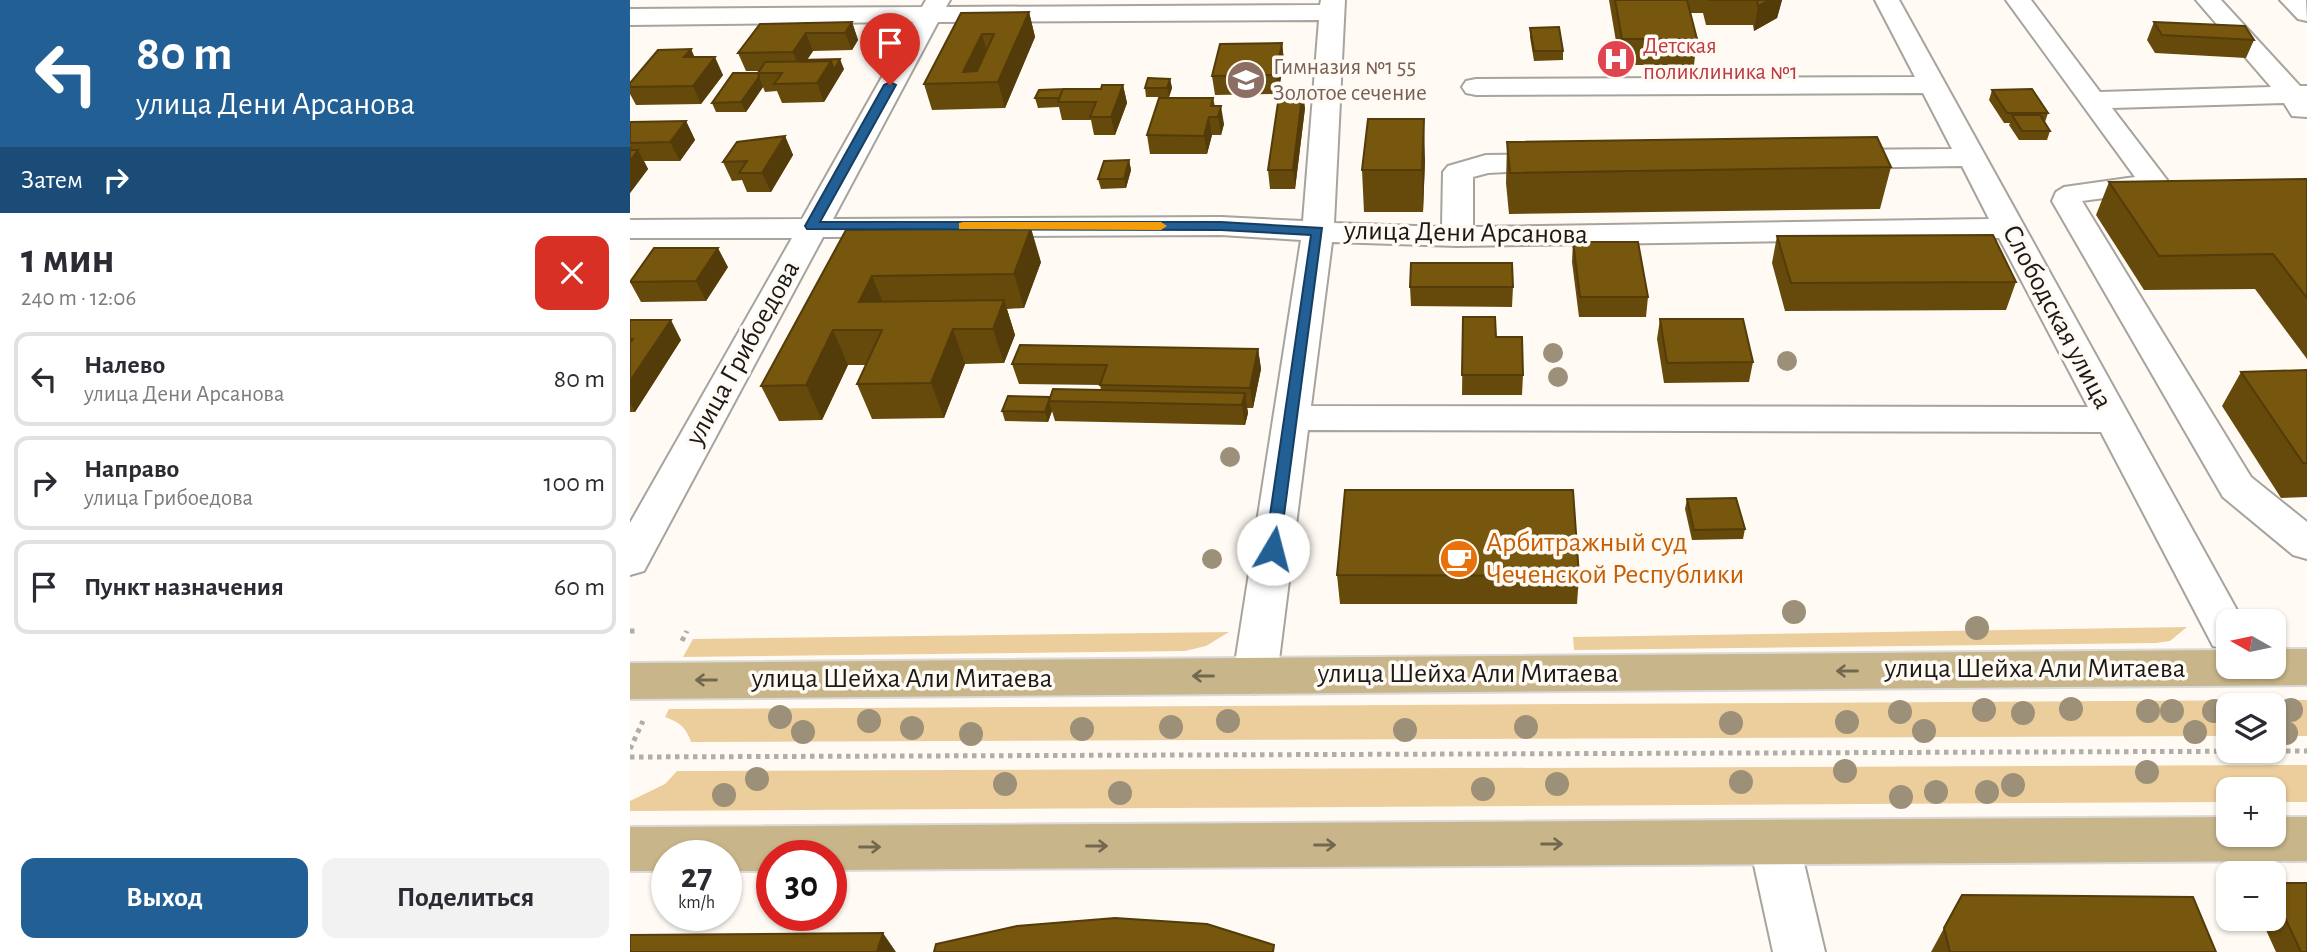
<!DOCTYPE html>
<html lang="ru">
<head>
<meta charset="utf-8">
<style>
	:root { --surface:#fff; --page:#f2f2f3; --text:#2b2b33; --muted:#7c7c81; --line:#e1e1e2; --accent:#215f95 }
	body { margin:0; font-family:"Alegreya Sans",sans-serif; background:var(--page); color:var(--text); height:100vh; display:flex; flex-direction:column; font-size:26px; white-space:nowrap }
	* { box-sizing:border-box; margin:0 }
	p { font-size:23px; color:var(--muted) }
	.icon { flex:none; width:38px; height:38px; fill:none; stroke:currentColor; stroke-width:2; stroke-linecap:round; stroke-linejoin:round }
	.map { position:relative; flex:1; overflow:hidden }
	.drawer { display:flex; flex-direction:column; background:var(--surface); width:630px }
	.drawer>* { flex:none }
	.guide { background:#215f95; color:#fff; overflow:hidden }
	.needle { width:46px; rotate:279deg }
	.buttons { position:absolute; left:1586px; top:609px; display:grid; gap:14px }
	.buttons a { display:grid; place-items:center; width:70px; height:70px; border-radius:14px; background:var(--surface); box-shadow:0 2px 5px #0004; font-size:35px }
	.speed { position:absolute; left:21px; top:840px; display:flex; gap:14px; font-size:35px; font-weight:700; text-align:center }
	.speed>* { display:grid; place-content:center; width:91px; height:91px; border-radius:50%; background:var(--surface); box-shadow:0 2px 5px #0004; line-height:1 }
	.speed small { font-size:18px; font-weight:400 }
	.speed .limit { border:10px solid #d22; background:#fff; color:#111 }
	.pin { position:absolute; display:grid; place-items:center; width:60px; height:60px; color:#fff; margin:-72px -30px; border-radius:50% 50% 50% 0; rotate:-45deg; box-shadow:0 0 7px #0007 }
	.pin .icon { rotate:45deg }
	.me { position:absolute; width:77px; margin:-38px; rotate:8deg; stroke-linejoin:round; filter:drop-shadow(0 0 5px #0008) }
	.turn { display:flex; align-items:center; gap:24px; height:147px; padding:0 21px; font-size:32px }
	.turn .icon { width:91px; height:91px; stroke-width:2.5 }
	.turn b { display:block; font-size:49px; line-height:60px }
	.then { display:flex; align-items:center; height:66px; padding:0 21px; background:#0003; gap:14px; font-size:26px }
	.round { display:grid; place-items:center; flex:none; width:74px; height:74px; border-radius:14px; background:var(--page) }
	.head { display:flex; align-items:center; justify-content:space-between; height:119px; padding:0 21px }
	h1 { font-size:42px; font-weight:700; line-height:52px }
	.primary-button { display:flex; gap:14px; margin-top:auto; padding:14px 21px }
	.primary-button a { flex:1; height:80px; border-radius:14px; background:var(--accent); color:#fff; font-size:28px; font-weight:700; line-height:80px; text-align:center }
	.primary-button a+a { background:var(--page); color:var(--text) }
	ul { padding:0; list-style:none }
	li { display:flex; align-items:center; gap:21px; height:94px; margin:0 14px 10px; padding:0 7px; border:4px solid var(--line); border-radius:14px }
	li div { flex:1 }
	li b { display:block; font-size:26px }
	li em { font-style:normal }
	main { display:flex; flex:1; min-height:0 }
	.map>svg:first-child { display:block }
	.green { fill:#ebce9b }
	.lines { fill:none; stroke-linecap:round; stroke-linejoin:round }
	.minor-casing { stroke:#a7a39d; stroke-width:4 }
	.major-casing { stroke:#dbdada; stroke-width:4 }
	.path { stroke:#b1aea9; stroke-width:5; stroke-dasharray:4.5 4.5; stroke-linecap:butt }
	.minor { fill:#fff; fill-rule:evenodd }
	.major { fill:#c8b68a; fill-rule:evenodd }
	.tree { fill:#9d9079 }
	.wall { fill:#664a0c }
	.shaded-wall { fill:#533c0a }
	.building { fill:#77560e; stroke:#533c0a; stroke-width:2; fill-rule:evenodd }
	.oneway { stroke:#726850 }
	.route { fill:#215f95; stroke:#153e61; stroke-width:2 }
	.slow { fill:#f59e0b }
	.labels { text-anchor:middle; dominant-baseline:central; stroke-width:7; stroke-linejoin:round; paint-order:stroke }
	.far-health-label { font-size:23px; fill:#be3a42; stroke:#fffbf4; text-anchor:start }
	.far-education-label { font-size:23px; fill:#785e54; stroke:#fffbf4; text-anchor:start }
	.street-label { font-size:28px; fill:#1b1a17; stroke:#fffbf4 }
	.food-label { font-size:28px; fill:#c56008; stroke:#fffbf4; text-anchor:start }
</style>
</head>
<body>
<main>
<section class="drawer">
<div class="guide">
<div class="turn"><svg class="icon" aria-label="left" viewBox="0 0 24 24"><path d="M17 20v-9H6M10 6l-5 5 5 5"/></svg><div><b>80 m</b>улица Дени Арсанова</div></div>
<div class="then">Затем<svg class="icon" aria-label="right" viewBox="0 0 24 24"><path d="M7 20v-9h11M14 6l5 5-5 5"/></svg></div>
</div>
<div class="head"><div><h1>1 мин</h1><p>240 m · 12:06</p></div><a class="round" style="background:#d93025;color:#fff"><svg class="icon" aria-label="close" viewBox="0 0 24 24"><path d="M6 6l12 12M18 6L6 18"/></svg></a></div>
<ul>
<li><svg class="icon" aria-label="left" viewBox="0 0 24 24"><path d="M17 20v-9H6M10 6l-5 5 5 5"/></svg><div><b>Налево</b><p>улица Дени Арсанова</p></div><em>80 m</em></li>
<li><svg class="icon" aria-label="right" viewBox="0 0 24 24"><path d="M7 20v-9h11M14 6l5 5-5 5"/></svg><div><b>Направо</b><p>улица Грибоедова</p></div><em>100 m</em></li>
<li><svg class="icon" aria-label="arrive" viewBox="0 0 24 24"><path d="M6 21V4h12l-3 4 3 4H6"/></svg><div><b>Пункт назначения</b></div><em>60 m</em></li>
</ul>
<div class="primary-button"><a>Выход</a><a>Поделиться</a></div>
</section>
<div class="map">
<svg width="1677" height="952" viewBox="0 0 1677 952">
	<rect width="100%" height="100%" fill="#fffbf4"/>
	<path class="green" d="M1557 627 1540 641 1526 643 944 650 943 637Z
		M599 632 576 646 555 651 53 657 63 639Z
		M1677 700V736H1643V705H1598V736L61 742C56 727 49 722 35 717L39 709Z
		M1677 765V802H1643V789H1598V802L0 811V801L35 784 47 771Z"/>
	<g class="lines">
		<g class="minor-casing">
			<path id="minor" d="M296 0H320L316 7 690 5 691 0H715L704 223 812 227 813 172 818 166 856 155 928 154 938 157 943 163 938 169 858 173 843 177V227L1359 219 1332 166 1205 168 1195 165 1190 159 1195 153 1205 150 1322 149 1293 93 846 95 836 93 832 87 836 81 846 79 1285 77 1245 0H1269L1613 621H1598V651L1583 646 1471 432 678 430 647 676 641 689 625 694 609 689 603 676 671 240 591 235 193 237 14 571 0 575V523L162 238H0V220L172 219 283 22 0 25V9L292 7ZM689 20 673 221 591 217 203 219 308 22ZM1369 238 1458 407 681 406 702 242 827 246Z
				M1376 0H1401L1470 92 1641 87 1566 0H1591L1670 86H1677V117L1662 116 1654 103 1482 108 1537 180 1526 191 1452 201 1621 477 1677 522V559L1663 555 1593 497 1422 201 1426 192 1434 187 1505 177Z
				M1650 0H1676L1677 21 1668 19Z
				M1144 820 1161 826 1169 842 1195 952H1143L1119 842 1127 826Z"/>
		</g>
		<g class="major-casing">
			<path id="major" d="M1643 649H1677V685L0 699V663L1598 650V667H1643Z
				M1598 817V835H1643V817H1677V861L201 870V856H142V871H96V856H37V871H0V827Z"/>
		</g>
		<path class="path" d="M0 631H5
			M52 641 57 631
			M0 749 13 721
			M0 757 1677 751"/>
		<use href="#minor" class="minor"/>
		<use href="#major" class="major"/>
	</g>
	<g class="tree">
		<circle cx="923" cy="353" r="10"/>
		<circle cx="1157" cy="361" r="10"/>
		<circle cx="928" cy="377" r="10"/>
		<circle cx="600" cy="457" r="10"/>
		<circle cx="582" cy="559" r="10"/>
		<circle cx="1164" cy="612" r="12"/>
		<circle cx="1347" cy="628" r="12"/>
		<circle cx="1441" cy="709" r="12"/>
		<circle cx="1354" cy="710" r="12"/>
		<circle cx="1661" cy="710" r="12"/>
		<circle cx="1518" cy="711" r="12"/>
		<circle cx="1542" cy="711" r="12"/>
		<circle cx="1584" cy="711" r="12"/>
		<circle cx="1270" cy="712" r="12"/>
		<circle cx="1393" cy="713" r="12"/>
		<circle cx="150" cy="717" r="12"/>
		<circle cx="239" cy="721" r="12"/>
		<circle cx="598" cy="721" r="12"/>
		<circle cx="1217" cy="722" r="12"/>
		<circle cx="1101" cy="723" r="12"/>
		<circle cx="541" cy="727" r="12"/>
		<circle cx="896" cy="727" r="12"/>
		<circle cx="282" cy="728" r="12"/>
		<circle cx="452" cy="729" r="12"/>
		<circle cx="775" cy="730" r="12"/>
		<circle cx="1294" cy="731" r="12"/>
		<circle cx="173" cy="732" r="12"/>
		<circle cx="1565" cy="732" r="12"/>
		<circle cx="1656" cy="733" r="12"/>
		<circle cx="341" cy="734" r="12"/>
		<circle cx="1215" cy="771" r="12"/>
		<circle cx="1517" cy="772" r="12"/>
		<circle cx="127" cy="779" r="12"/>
		<circle cx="1111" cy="782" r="12"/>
		<circle cx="375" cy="784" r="12"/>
		<circle cx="927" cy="784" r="12"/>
		<circle cx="1383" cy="785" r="12"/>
		<circle cx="853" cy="789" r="12"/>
		<circle cx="1306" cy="792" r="12"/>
		<circle cx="1357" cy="792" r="12"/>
		<circle cx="490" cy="793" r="12"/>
		<circle cx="94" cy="795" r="12"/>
		<circle cx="1271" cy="797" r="12"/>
	</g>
	<path class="wall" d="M979 0H1152L1147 18 1124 31 1123 25H1076L1073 13H1060L1067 39 1064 65H990Z
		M399 12 405 37 375 108 302 110 294 84 331 13Z
		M222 22 228 40 222 50 183 51 177 60 214 69 194 102 152 103 147 91 135 92 133 87 116 112H86L82 103 129 71H116L108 53 130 24Z
		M1524 22 1624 40 1616 58 1525 53 1517 40Z
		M900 28 933 51V60L904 61 900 37Z
		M652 43 654 61 648 94 585 95 582 76Z
		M61 49 64 57 93 75 71 104 6 105 0 94V83Z
		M540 79 542 88 539 97H516L515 88Z
		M493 85 497 103 485 135H464L461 120H432L429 107 408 108 405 98Z
		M1362 90 1418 113 1415 122 1420 131 1417 140H1389L1379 125 1380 123H1374L1359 100Z
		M583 98 585 106 594 124 591 135H582L577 154H520L517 135Z
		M675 108 665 189H640L638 170Z
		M56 121 65 140 50 161H14L18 169 0 193V122Z
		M155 136 163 155 141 192H117L112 180 102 181 93 162Z
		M877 142 1261 167 1250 209 879 214 876 183Z
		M499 160 501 170 496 188 471 189 468 179Z
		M795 160 793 212H734L732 170Z
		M1677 179V359L1625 289 1514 290 1466 215 1479 182Z
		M216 230 411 262 394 308 377 309 385 335 374 363 335 364 314 418 242 419 227 384 236 365H218L192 420 149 421 131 386Z
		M1147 236 1386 282 1376 310 1155 311 1142 263Z
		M943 242 1018 297 1016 317H949L942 262Z
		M98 267 76 301 11 302 0 282Z
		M780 287H883L882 307 781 306Z
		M833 317 866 337 893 375 892 395H832Z
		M1030 319 1123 362 1119 382 1034 383 1027 339Z
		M0 320 51 340 5 412H0Z
		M628 349 631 369 623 408H617L618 413 615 425 425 421 422 411 418 422 375 421 372 411 420 397 471 390 470 385 389 384 382 364Z
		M1677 370V497L1651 498 1592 406 1611 372Z
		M1057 499 1115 529 1113 539 1062 540 1055 509Z
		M707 575 949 576 947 604H710Z
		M1643 883 1677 952H1646L1631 919H1643Z
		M1332 895 1586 952H1301Z"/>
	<path class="shaded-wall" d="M1140 0H1152L1147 18 1124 31 1128 6Z
		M399 12 405 37 375 108 368 82Z
		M222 22 228 40 222 50 215 33Z
		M176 33 183 51 170 70 163 52Z
		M352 34 359 59 348 83 333 72Z
		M652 43 654 61 648 94 646 75Z
		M61 49 69 67 54 57Z
		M85 57 93 75 71 104 63 86Z
		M210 59 214 69 194 102 187 83 201 61Z
		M129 77 133 87 116 112 111 102Z
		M540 79 542 88 539 97 537 88Z
		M493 85 497 103 485 135 481 117Z
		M673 89 675 108 665 189 663 170Z
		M591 106 594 124 591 135 588 117Z
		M579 117 582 135 577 154 574 136Z
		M794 119 795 160 793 212 792 170Z
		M56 121 65 140 50 161 40 142Z
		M155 136 163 155 141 192 132 173Z
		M0 146 5 155 8 150 18 169 0 193Z
		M499 160 501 170 496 188 494 179Z
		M401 228 411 262 394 308 384 274Z
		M88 248 98 267 76 301 66 281Z
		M242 276 256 310 229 302Z
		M374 300 385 335 374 363 363 329Z
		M41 320 51 340 5 412 0 403V381Z
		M323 329 335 364 314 418 301 383Z
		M203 330 218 365 192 420 176 385Z
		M628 349 631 369 623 408 620 388Z
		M615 393 618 413 615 425 612 405Z
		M419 401 422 411 418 422 415 412Z
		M253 933 266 952H247Z"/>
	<path class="building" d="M985 0H1057L1067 39H992Z
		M1079 0H1140L1128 6 1127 0Z
		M399 12 368 82 294 84 331 13ZM352 34H364L347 71 333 72Z
		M222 22 215 33H176L163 52 108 53 130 24Z
		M1524 22 1615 26 1624 40 1532 35Z
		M929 27 933 51H904L900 28Z
		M652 43 646 75 582 76 590 44Z
		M61 49 54 57H85L63 86 0 87V83L28 50Z
		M210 59 204 70 201 61 170 62V60Z
		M201 61 187 83 144 84 152 73H128L135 62Z
		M103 73H128L129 77 111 102 82 103Z
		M518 78 540 79 537 88H515Z
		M472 85H493L481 117H460L466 102H428L433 89H471Z
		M433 89 429 98H405L409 90Z
		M650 89H673L663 170H638Z
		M1402 89 1418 113H1377L1362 90Z
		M529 98H583L581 106H591L588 117H579L574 136 517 135Z
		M1382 115H1410L1420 131H1392Z
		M738 119H794L792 170H732Z
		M56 121 40 142 0 143V122Z
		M155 136 132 173H109L117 161 93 162 107 142Z
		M1247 137 1261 167 880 173 877 142Z
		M0 150H8L0 161Z
		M499 160 494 179H468L474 161Z
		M1677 179V298L1643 254 1529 256 1479 182Z
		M401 228 384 274 242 276 229 302 374 300 363 329H323L301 383 227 384 252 330H203L176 385 131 386 216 230Z
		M1363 235 1386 282 1161 283 1147 236Z
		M943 242H1008L1018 297H950Z
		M24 248H88L66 281 0 282Z
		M781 263H882L883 287H780Z
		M833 317H865L866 337H892L893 375H832Z
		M1030 319H1113L1123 362 1037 363Z
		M0 320H41L0 381V343L3 339H0Z
		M390 345 628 349 620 388 470 385 477 365 382 364Z
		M1677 370V463H1673L1611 372Z
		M423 389 615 393 612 405 419 401Z
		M378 396 420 397 415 412 372 411Z
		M715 490H943L949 576 707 575Z
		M1106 498 1115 529 1064 530 1057 499Z
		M1643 883H1677V952H1671L1643 892Z
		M1332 895 1563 897 1586 952H1320L1314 928Z
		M485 918 577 924 644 945 643 952H304L306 944 387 926Z
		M253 933 247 952H0V935Z"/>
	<defs><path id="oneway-shaft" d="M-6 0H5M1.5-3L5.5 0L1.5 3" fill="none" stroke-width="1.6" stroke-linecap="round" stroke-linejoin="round" transform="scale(1.75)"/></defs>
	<g class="oneway">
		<use href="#oneway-shaft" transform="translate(1217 671) rotate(180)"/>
		<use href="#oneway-shaft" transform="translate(573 676) rotate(180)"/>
		<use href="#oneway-shaft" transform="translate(76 680) rotate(180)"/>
		<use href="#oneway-shaft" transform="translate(922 844)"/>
		<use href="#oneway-shaft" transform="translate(695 845)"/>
		<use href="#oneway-shaft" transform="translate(467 846)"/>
		<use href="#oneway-shaft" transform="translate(240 847)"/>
	</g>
	<path class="route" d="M260 82 266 85 190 222H591L692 228 649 553H637L635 549 681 235 591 230 177 229 175 226 254 85Z"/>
	<path class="slow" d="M333 222H531L537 226 531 230 329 229V223Z"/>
	<defs>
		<g id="hospital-disc" transform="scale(2.0125)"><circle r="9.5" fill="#e0444e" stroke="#fffbf4"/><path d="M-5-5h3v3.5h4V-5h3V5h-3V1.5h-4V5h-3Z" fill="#fff"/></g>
		<g id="school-disc" transform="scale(2.0125)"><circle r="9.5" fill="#8d6e63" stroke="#fffbf4"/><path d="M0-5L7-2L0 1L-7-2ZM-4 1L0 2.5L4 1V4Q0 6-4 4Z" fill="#fff"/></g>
		<g id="cafe-disc" transform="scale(2.0125)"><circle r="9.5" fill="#e8710a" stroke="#fffbf4"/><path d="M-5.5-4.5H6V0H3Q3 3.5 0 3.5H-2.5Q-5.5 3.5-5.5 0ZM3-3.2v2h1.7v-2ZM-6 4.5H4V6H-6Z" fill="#fff"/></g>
	</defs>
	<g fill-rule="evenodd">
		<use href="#hospital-disc" x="986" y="59"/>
		<use href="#school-disc" x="616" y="80"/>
		<use href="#cafe-disc" x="829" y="559"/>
	</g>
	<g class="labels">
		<g class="far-health-label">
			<text x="1013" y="46">Детская<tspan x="1013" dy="26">поликлиника №1</tspan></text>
		</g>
		<g class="far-education-label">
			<text x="643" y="67">Гимназия №1 55<tspan x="643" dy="26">Золотое сечение</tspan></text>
		</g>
		<g class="street-label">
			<text transform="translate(836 233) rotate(1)">улица Дени Арсанова</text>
			<text transform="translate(1427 317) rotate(62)">Слободская улица</text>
			<text transform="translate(113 353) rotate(-61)">улица Грибоедова</text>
			<text x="1405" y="669">улица Шейха Али Митаева</text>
			<text x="838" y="674">улица Шейха Али Митаева</text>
			<text x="272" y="679">улица Шейха Али Митаева</text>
		</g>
		<g class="food-label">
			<text x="856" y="543">Арбитражный суд<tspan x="856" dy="32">Чеченской Республики</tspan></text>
		</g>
	</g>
</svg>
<div class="buttons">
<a><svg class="needle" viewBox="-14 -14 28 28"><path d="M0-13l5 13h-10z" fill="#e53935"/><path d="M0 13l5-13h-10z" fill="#7c7c81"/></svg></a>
<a><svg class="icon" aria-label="layers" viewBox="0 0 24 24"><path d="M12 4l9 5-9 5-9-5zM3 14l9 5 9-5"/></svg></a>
<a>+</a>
<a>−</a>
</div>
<div class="speed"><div>27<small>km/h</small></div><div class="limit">30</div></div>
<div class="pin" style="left:260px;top:85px;background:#d93025"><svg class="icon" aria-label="arrive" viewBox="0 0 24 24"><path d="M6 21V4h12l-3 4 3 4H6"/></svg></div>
<svg class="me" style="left:643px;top:549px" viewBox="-20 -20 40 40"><circle r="19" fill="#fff"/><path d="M0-13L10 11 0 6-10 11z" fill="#215f95"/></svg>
</div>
</main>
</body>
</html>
